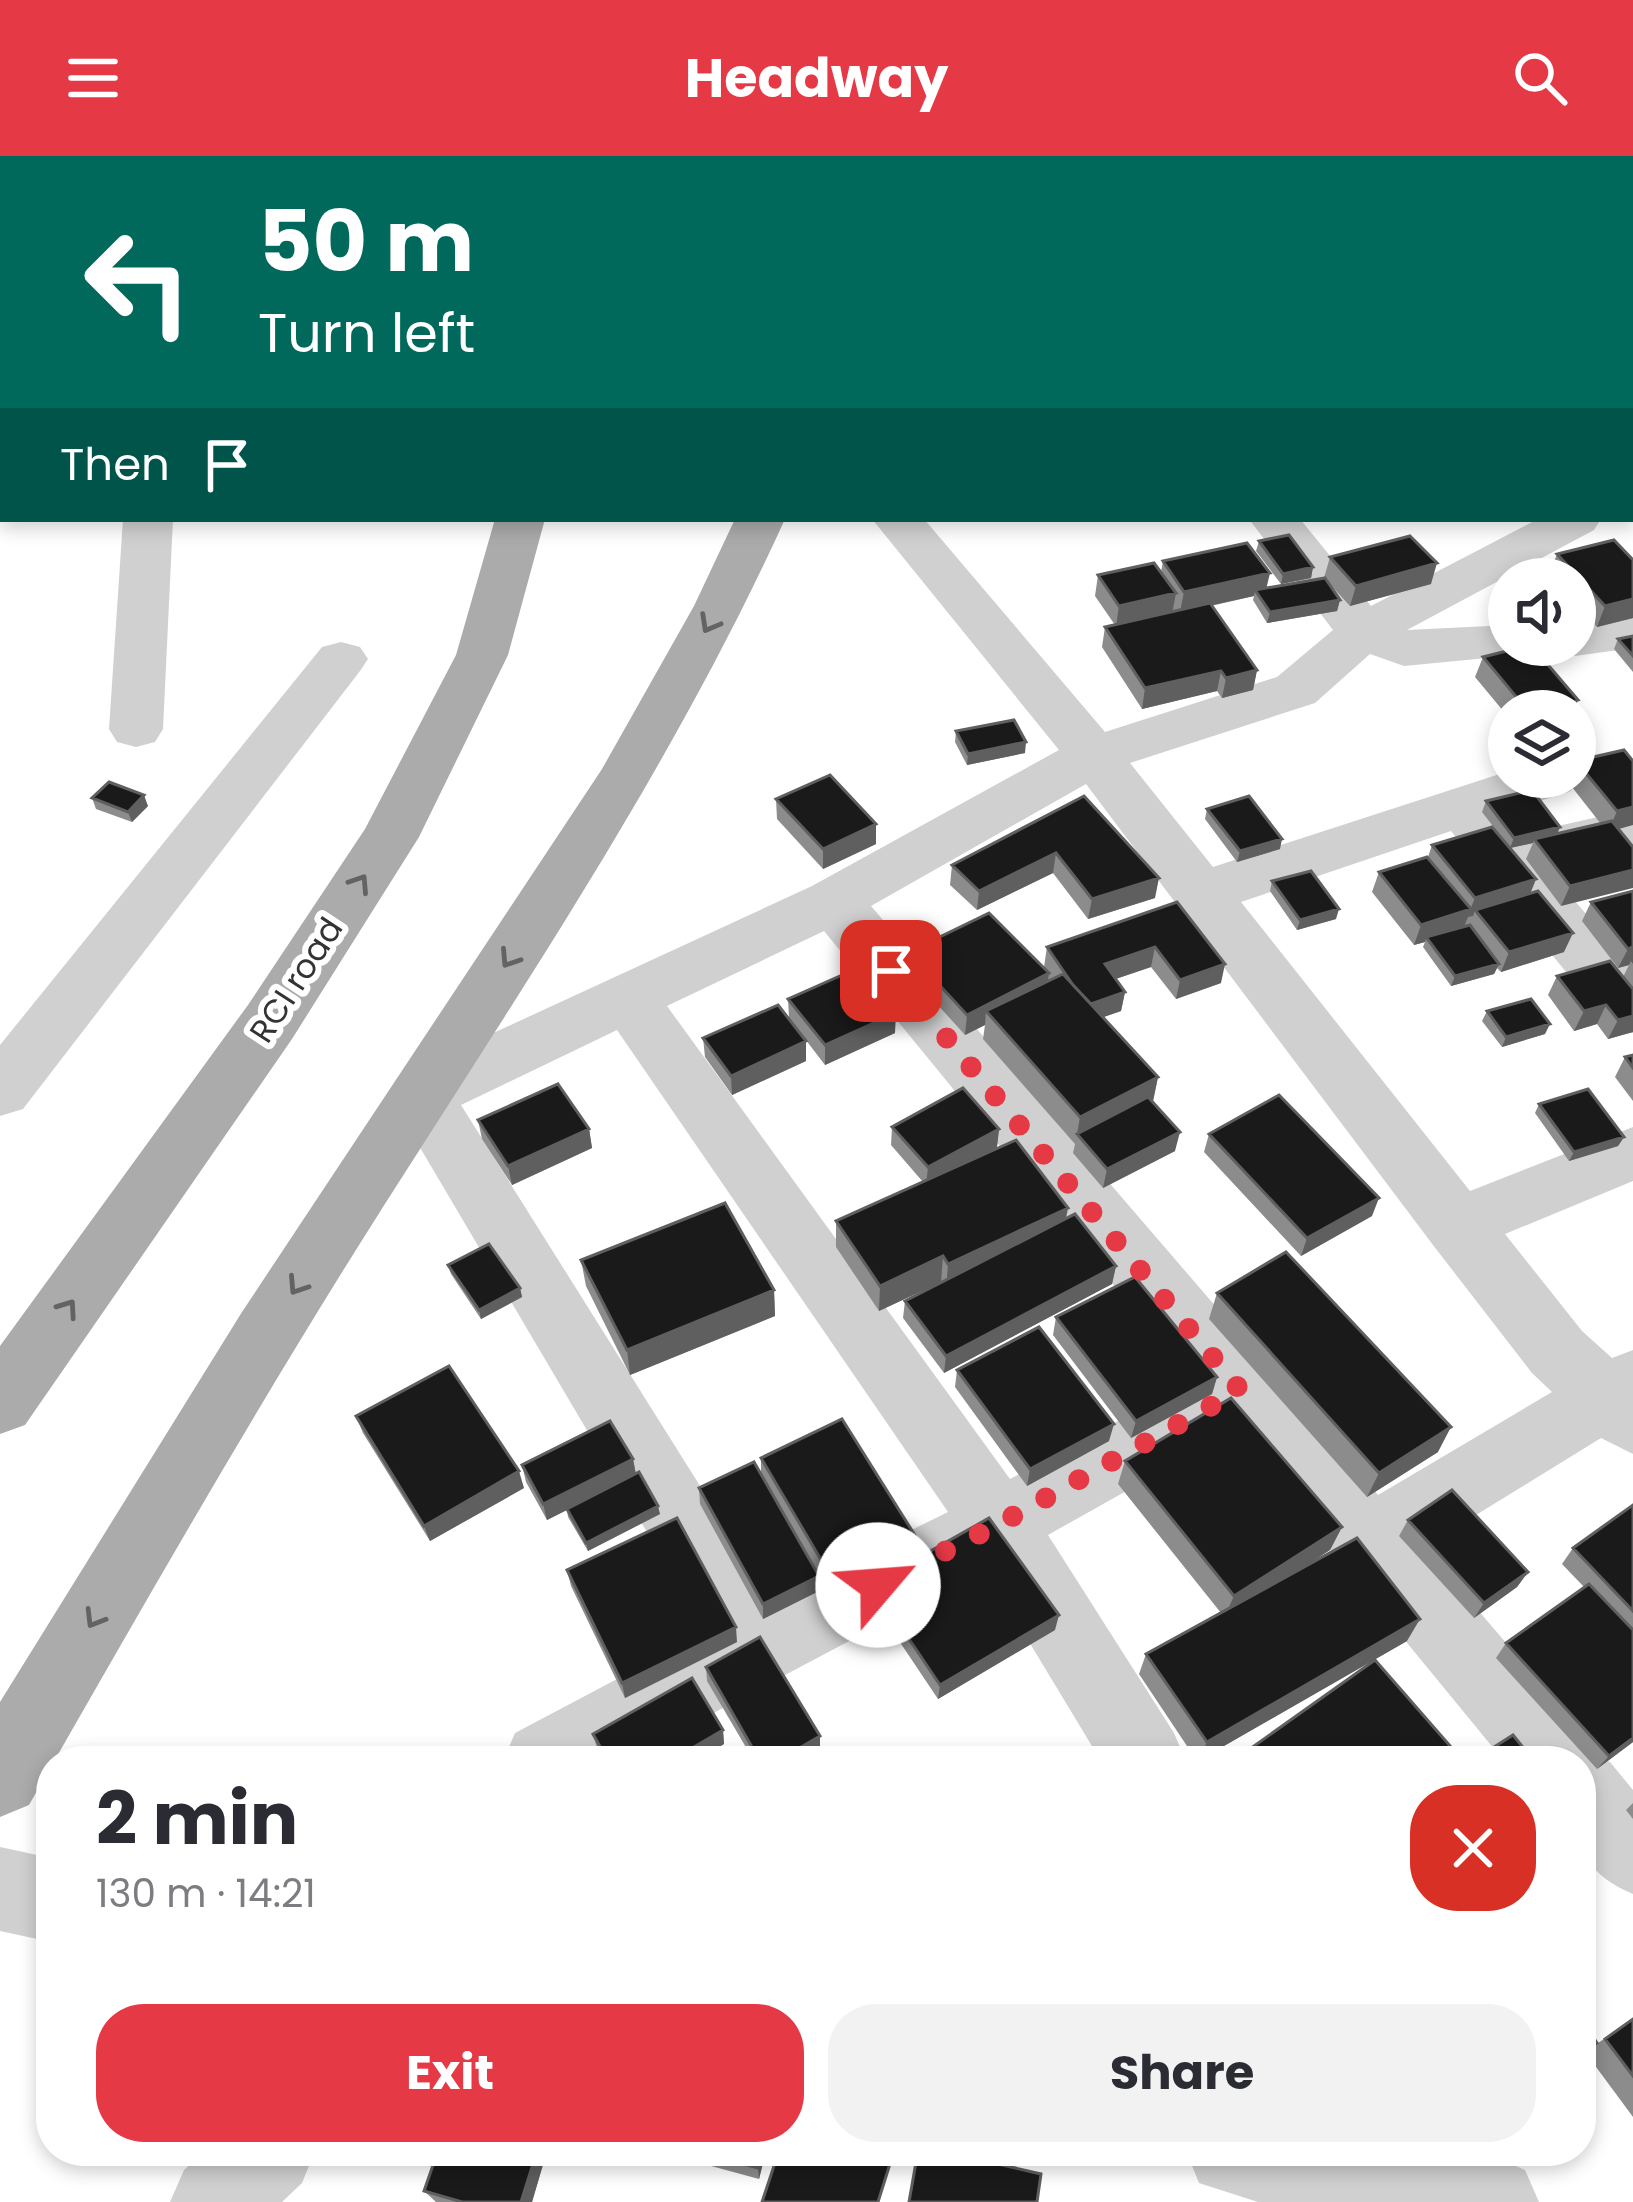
<!DOCTYPE html>
<html lang="en">
<head>
<meta charset="utf-8">
<style>
	:root { --surface:#fff; --page:#f2f2f3; --text:#2b2b33; --muted:#7c7c81; --accent:#e63946 }
	body { margin:0; font-family:Poppins,sans-serif; background:var(--page); color:var(--text); height:100vh; display:flex; flex-direction:column; font-size:45px; white-space:nowrap }
	* { box-sizing:border-box; margin:0 }
	p { font-size:39px; color:var(--muted) }
	.icon { flex:none; width:66px; height:66px; fill:none; stroke:currentColor; stroke-width:2; stroke-linecap:round; stroke-linejoin:round }
	.map { position:relative; flex:1; overflow:hidden }
	.panel { position:absolute; left:36px; top:1590px; width:1560px; height:420px; display:flex; flex-direction:column; background:var(--surface); border-radius:48px; box-shadow:0 6px 18px #0003 }
	.panel>* { flex:none }
	.top-card { position:absolute; left:0px; top:0px; width:1635px; height:366px; box-shadow:0 6px 18px #0003; background:#00695c; color:#fff; overflow:hidden }
	.tools { position:absolute; left:1488px; top:402px; display:grid; gap:24px }
	.tools a { display:grid; place-items:center; width:108px; height:108px; border-radius:50%; background:var(--surface); box-shadow:0 6px 18px #0003; font-size:60px }
	.pin { position:absolute; display:grid; place-items:center; width:102px; height:102px; color:#fff; margin:-51px; border-radius:24px; box-shadow:0 6px 18px #0006 }
	.me { position:absolute; width:132px; margin:-66px; rotate:63deg; stroke-linejoin:round; filter:drop-shadow(0 0 9px #0008) }
	.turn { display:flex; align-items:center; gap:42px; height:252px; padding:0 60px; font-size:54px }
	.turn .icon { width:156px; height:156px; stroke-width:2.5 }
	.turn b { display:block; font-size:84px; line-height:102px }
	.then { display:flex; align-items:center; height:114px; padding:0 60px; background:#0003; gap:24px; font-size:45px }
	.round { display:grid; place-items:center; flex:none; width:126px; height:126px; border-radius:48px; background:var(--page) }
	.overview { display:flex; align-items:center; justify-content:space-between; height:204px; padding:0 60px }
	h1 { font-size:72px; font-weight:700; line-height:90px }
	.primary-button { display:flex; gap:24px; margin-top:auto; padding:24px 60px }
	.primary-button a { flex:1; height:138px; border-radius:48px; background:var(--accent); color:#fff; font-size:48px; font-weight:700; line-height:138px; text-align:center }
	.primary-button a+a { background:var(--page); color:var(--text) }
	header { display:flex; justify-content:space-between; align-items:center; height:156px; padding:0 60px; background:var(--accent); color:#fff; font-size:54px; font-weight:700 }
	.map>svg:first-child { display:block }
	.lines { fill:none; stroke-linecap:round; stroke-linejoin:round }
	.minor { fill:#d0d0d0; fill-rule:evenodd }
	.major { fill:#ababab; fill-rule:evenodd }
	.wall { fill:#8c8c8c }
	.shaded-wall { fill:#5f5f5f }
	.building { fill:#1a1a1a; stroke:#5f5f5f; stroke-width:3 }
	.oneway { stroke:#636363 }
	.route { stroke:#e63946; stroke-width:21; stroke-dasharray:0 37.8 }
	.labels { text-anchor:middle; dominant-baseline:central; stroke-width:12; stroke-linejoin:round; paint-order:stroke }
	.street-label { font-size:33px; fill:#333; stroke:#fff }
</style>
</head>
<body>
<header><svg class="icon" aria-label="menu" viewBox="0 0 24 24"><path d="M4 6h16M4 12h16M4 18h16"/></svg>Headway<svg class="icon" aria-label="search" viewBox="0 0 24 24"><circle cx="10" cy="10" r="6"/><path d="M15 15l6 6"/></svg></header>
<div class="map">
<svg width="1633" height="2046" viewBox="0 0 1633 2046">
	<rect width="100%" height="100%" fill="#fff"/>
	<g class="lines">
		<path class="minor" d="M876 0H918L920 3H878Z
			M1405 0H1445L1447 3H1407Z
			M1574 0H1615L1617 3H1576Z
			M3 306V336L0 337V307Z
			M1633 313V343L1632 344V314Z
			M123 363H173L163 573 155 586 136 591 117 586 109 573Z
			M872 363H924L1105 576 1277 521 1333 474 1249 363H1300L1371 450 1538 363H1601L1594 374 1407 474 1509 469V489H1533L1528 498 1404 510 1370 498 1315 547 1130 607 1213 711 1509 615V621H1575V614L1579 621 1571 635 1500 658 1518 679 1633 653V693L1547 713 1633 812V877L1611 871 1451 675 1241 746 1470 1035 1633 971V1025L1505 1078 1582 1175 1612 1202 1633 1194V1298L1601 1282 1424 1391 1583 1577 1593 1600 1610 1606 1633 1634V1738C1565 1710 1581 1668 1581 1605H1504L1233 1275 1048 1379 1174 1577 1186 1605H1101L985 1413 623 1605H503L515 1577 706 1476 389 939 398 921 812 730 1059 594ZM1086 628 1433 1089 1532 1217 1552 1236 1378 1339 871 750ZM824 775 1192 1225 1010 1323 667 850ZM617 874 948 1356 771 1443 461 949Z
			M1633 458V492L1575 500 1556 495 1553 489H1575V466Z
			M341 486 360 491 368 503 360 515 23 953 0 960V889L322 491Z
			M0 1691 51 1702V1786L0 1775Z
			M204 1995H315L302 2027 282 2046H170L184 2014Z
			M1186 1995H1454L1493 2000 1525 2014 1539 2046H1258L1199 2027Z"/>
		<path class="major" d="M618 0H659L661 3H620Z
			M0 27H3V51H0Z
			M495 363H545L508 499 419 681 292 883 25 1269 0 1278V1190L248 849 365 673 456 499Z
			M735 363H785C674 607 526 826 383 1051 259 1246 142 1452 29 1649L0 1661V1546L242 1156 602 613 694 450Z"/>
	</g>
	<path class="wall" d="M1259 385 1313 411 1311 422 1281 428 1256 395Z
		M1557 398 1633 404V462L1597 471 1575 447V423H1553L1549 419Z
		M1330 401 1431 428 1350 450 1326 424 1340 444 1337 455 1267 467 1253 444 1254 440 1211 450 1257 514 1253 534 1222 542 1217 535 1142 553 1102 491 1105 471 1115 469 1095 440 1098 419 1161 416 1163 405 1267 432 1324 422Z
		M1509 430V458L1496 442 1500 431Z
		M1633 480V516L1614 493 1618 483Z
		M1483 501 1574 555H1509V562L1475 521Z
		M956 575 1025 597 967 609 955 586Z
		M1624 594 1619 673 1561 750 1526 703 1533 687 1510 692 1482 656 1486 645 1557 678 1601 668 1568 626 1570 621H1575L1576 605Z
		M1084 640 1155 742 1088 763 1053 717 977 754 950 729 952 709Z
		M92 642 148 650 132 666 96 653Z
		M776 643 876 688 823 713 777 663Z
		M1207 653 1280 693 1237 706 1205 663Z
		M1432 689 1536 723 1530 738 1564 796 1501 816 1497 812 1494 818 1451 830 1423 791 1425 786 1414 789 1372 736 1379 716 1428 701Z
		M1272 725 1336 763 1297 774 1270 735Z
		M1633 735V876L1608 883 1597 868 1574 875 1548 839 1557 820 1623 821 1629 809 1618 812 1582 765 1591 746Z
		M1177 746 1221 827 1176 843 1151 811 1115 823 1125 836 1121 855 1103 861 1158 921 1153 946 1175 995 1103 1032 1073 997 1075 988 983 883 985 869 965 879 908 816 909 796 1044 811 1047 791Z
		M788 843 895 877 825 909 789 862Z
		M1487 855 1545 878 1502 891 1482 865Z
		M703 882 806 885V905L732 939 705 901Z
		M1633 899V945L1615 921 1625 901Z
		M1539 948 1624 981 1618 990 1569 1005 1535 957Z
		M478 964 589 973 592 992 512 1029 482 983Z
		M892 971 999 973 997 991 1066 1063 1116 1110 1112 1128 944 1217 903 1162 905 1145 941 1126 879 1155 836 1091V1065L923 1026 891 989Z
		M1209 978 1372 1060 1301 1100 1204 996Z
		M581 1104 774 1134 775 1160 630 1219 586 1130Z
		M448 1109 520 1132 522 1141 481 1163 451 1118Z
		M1217 1137 1438 1296 1367 1341 1209 1163Z
		M1056 1161 1217 1221 1212 1238 1131 1282 1053 1179Z
		M957 1214 1109 1285 1027 1330 955 1231Z
		M356 1260 524 1332 430 1385 363 1277Z
		M761 1302 921 1389 920 1401 1055 1474 938 1543 871 1443 872 1429 836 1447 761 1318Z
		M633 1303 636 1318 660 1358 588 1395 568 1361 567 1354 547 1364 526 1326 522 1309Z
		M1125 1305 1342 1371 1330 1394 1296 1416 1407 1485 1197 1605 1139 1518 1146 1498 1221 1457 1118 1328Z
		M699 1332 819 1420V1435L763 1463 700 1348Z
		M1633 1349V1586L1597 1613 1496 1502 1506 1487 1584 1431 1562 1408 1573 1392Z
		M1408 1364 1528 1416 1517 1431 1474 1462 1399 1380Z
		M567 1414 737 1486 625 1542 571 1430Z
		M706 1511 820 1580V1593L800 1605H754L707 1525Z
		M723 1574 724 1588 695 1605H604L597 1592 593 1578Z
		M1451 1591 1441 1605H1242L1247 1595Z
		M1633 1647V1663L1626 1654Z
		M1633 1863V1961L1585 1896Z
		M438 1995H547L532 2046H436L424 2035Z
		M656 1995H766L759 2023Z"/>
	<path class="shaded-wall" d="M1453 0H1507L1506 3H1452Z
		M1437 407 1431 428 1350 450 1356 430Z
		M1313 411 1311 422 1281 428 1283 418Z
		M1270 417 1265 438 1255 434 1254 440 1180 456 1184 436Z
		M1176 437 1172 458 1116 470 1119 450Z
		M1633 443V462L1597 471 1605 450Z
		M1340 444 1337 455 1267 467 1270 456Z
		M1257 514 1253 534 1222 542 1226 522Z
		M1221 515 1217 535 1142 553 1145 532Z
		M1578 544 1574 555H1536Z
		M1026 586 1025 597 967 609 968 598Z
		M144 639 148 650 132 666 128 656Z
		M1633 651V669L1608 676 1617 655Z
		M876 668V688L823 713V693Z
		M1560 671 1556 681 1534 683 1533 687 1510 692 1514 682Z
		M1282 683 1280 693 1237 706 1240 695Z
		M1056 697 1053 717 977 754 979 735Z
		M1633 714V732L1561 750 1570 730Z
		M1159 722 1155 742 1088 763 1092 743Z
		M1536 723 1528 743 1475 754 1473 760 1468 761 1463 773 1426 781 1425 786 1414 789 1421 769 1470 754 1475 742Z
		M1339 753 1336 763 1297 774 1300 764Z
		M1573 777 1564 796 1501 816 1509 796Z
		M1155 791 1151 811 1101 828 1105 808Z
		M1633 791V808L1631 805 1629 809 1618 812 1628 793Z
		M1225 808 1221 827 1176 843 1180 824Z
		M1499 808 1494 818 1451 830 1455 820Z
		M1049 817 1046 837 986 855 985 869 965 879 967 859Z
		M1125 836 1121 855 1084 868 1087 849Z
		M1606 849 1597 868 1574 875 1584 855Z
		M896 857 895 877 825 909V889Z
		M1633 860V876L1608 883 1618 864Z
		M1550 868 1545 878 1502 891 1506 881Z
		M806 885V905L732 939 731 920Z
		M1158 921 1152 949 1077 978 1080 961Z
		M589 973 592 992 512 1029 508 1010Z
		M999 973 997 991 926 1030 928 1011Z
		M1180 976 1175 995 1103 1032 1107 1013Z
		M1624 981 1618 990 1569 1005 1574 996Z
		M1379 1042 1372 1060 1301 1100 1307 1082Z
		M1068 1052 1063 1078 946 1134 948 1108Z
		M943 1100 941 1126 879 1155 880 1130Z
		M1116 1110 1112 1128 944 1217 946 1200Z
		M520 1132 522 1141 481 1163 479 1154Z
		M774 1134 775 1160 630 1219 627 1194Z
		M1217 1221 1212 1238 1131 1282 1136 1265Z
		M1114 1268 1109 1285 1027 1330 1030 1313Z
		M1451 1271 1438 1296 1367 1341 1379 1317Z
		M633 1303 636 1319 547 1364 543 1348Z
		M519 1315 524 1332 430 1385 424 1370Z
		M658 1350 660 1358 588 1395 586 1387Z
		M1342 1371 1330 1394 1224 1462 1234 1440Z
		M921 1389 919 1405 836 1447 837 1431Z
		M1528 1416 1517 1431 1474 1462 1484 1447Z
		M819 1420V1435L763 1463V1448Z
		M1059 1459 1055 1474 938 1543 940 1529Z
		M1420 1463 1407 1485 1198 1605 1207 1586Z
		M736 1471 737 1486 625 1542 622 1527Z
		M723 1574 724 1588 695 1605H670Z
		M820 1580V1593L800 1605H777Z
		M1633 1582V1586L1597 1613 1609 1600Z
		M537 1995H547L532 2046H521Z
		M762 1995H766L759 2023 758 2012Z"/>
	<path class="building" d="M1523 0H1587L1590 3H1526Z
		M1289 379 1313 411 1283 418 1259 385Z
		M1410 380 1437 407 1356 430 1330 401Z
		M1614 384 1633 404V443L1605 450 1557 398Z
		M1247 387 1270 417 1184 436 1163 405Z
		M1154 407 1176 437 1119 450 1098 419Z
		M1325 422 1340 444 1270 456 1255 434Z
		M1509 430V443L1500 431Z
		M1210 447 1257 514 1226 522 1221 515 1145 532 1105 471Z
		M1633 480V500L1618 483Z
		M1531 489 1578 544 1536 555H1528L1483 501Z
		M1014 564 1026 586 968 598 956 575Z
		M1624 594 1633 605V651L1617 655 1576 605Z
		M830 619 876 668 823 693 776 643Z
		M109 626 144 639 128 656 92 642Z
		M1532 634 1560 671 1514 682 1486 645Z
		M1084 640 1159 722 1092 743 1056 697 979 735 952 709Z
		M1249 640 1282 683 1240 695 1207 653Z
		M1612 665 1633 691V714L1570 730 1534 683Z
		M1492 671 1536 723 1475 742 1432 689Z
		M1427 701 1471 753 1421 769 1379 716Z
		M1311 715 1339 753 1300 764 1272 725Z
		M1538 735 1573 777 1509 796 1475 754Z
		M1633 735V791L1628 793 1591 746Z
		M1177 746 1225 808 1180 824 1155 791 1105 808 1125 836 1091 848 1073 829 1047 791Z
		M989 757 1049 817 967 859 909 796Z
		M1470 769 1499 808 1455 820 1426 781Z
		M1610 805 1633 833V860L1618 864 1606 849 1584 855 1557 820Z
		M858 812 896 857 825 889 788 843Z
		M1063 818 1158 921 1080 961 986 855Z
		M1531 843 1550 868 1506 881 1487 855Z
		M778 849 806 885 731 920 703 882Z
		M1633 899V912L1625 901Z
		M558 928 589 973 508 1010 478 964Z
		M963 932 999 973 928 1011 892 971Z
		M1588 933 1624 981 1574 996 1539 948Z
		M1279 939 1379 1042 1307 1082 1209 978Z
		M1148 941 1180 976 1107 1013 1077 978Z
		M1016 984 1068 1052 948 1108 943 1100 880 1130 836 1065Z
		M725 1047 774 1134 627 1194 581 1104Z
		M1075 1058 1116 1110 946 1200 905 1145Z
		M489 1088 520 1132 479 1154 448 1109Z
		M1286 1096 1451 1271 1379 1317 1217 1137Z
		M1135 1121 1217 1221 1136 1265 1056 1161Z
		M1039 1171 1114 1268 1030 1313 957 1214Z
		M449 1210 519 1315 424 1370 356 1260Z
		M1231 1242 1342 1371 1234 1440 1125 1305Z
		M842 1263 921 1389 837 1431 761 1302Z
		M610 1265 633 1303 543 1348 522 1309Z
		M754 1306 819 1420 763 1448 699 1332Z
		M639 1316 658 1350 586 1387 567 1353Z
		M1452 1334 1528 1416 1484 1447 1408 1364Z
		M1633 1349V1455L1573 1392Z
		M677 1362 736 1471 622 1527 567 1414Z
		M989 1362 1059 1459 940 1529 872 1428Z
		M1357 1382 1420 1463 1207 1586 1146 1498Z
		M1589 1428 1633 1474V1582L1609 1600 1506 1487Z
		M760 1481 820 1580 777 1605H760L706 1511Z
		M1375 1504 1451 1591 1432 1605H1255L1247 1595Z
		M692 1522 723 1574 670 1605H608L593 1578Z
		M1513 1579 1534 1605H1472Z
		M1581 1863 1597 1887 1581 1896Z
		M1633 1863V1920L1605 1883Z
		M438 1995H537L521 2046H462L424 2035Z
		M694 1995H762L758 2012Z
		M779 1995H894L878 2046H762Z
		M918 1995H942L1041 2018 1037 2046H909Z"/>
	<defs><path id="oneway-chevron" d="M-2-3.5L2.5 0L-2 3.5" fill="none" stroke-width="1.6" stroke-linecap="round" stroke-linejoin="round" transform="scale(3)"/></defs>
	<g class="oneway">
		<use href="#oneway-chevron" transform="translate(709 468) rotate(119)"/>
		<use href="#oneway-chevron" transform="translate(360 727) rotate(-57)"/>
		<use href="#oneway-chevron" transform="translate(509 803) rotate(123)"/>
		<use href="#oneway-chevron" transform="translate(297 1130) rotate(123)"/>
		<use href="#oneway-chevron" transform="translate(68 1152) rotate(-55)"/>
		<use href="#oneway-chevron" transform="translate(94 1463) rotate(121)"/>
	</g>
	<g class="lines">
		<path class="route" d="M878 1429 999 1368 1240 1234 891 815"/>
	</g>
	<g class="labels">
		<g class="street-label">
			<text transform="translate(296 824) rotate(-57)">RCI road</text>
		</g>
	</g>
</svg>
<div class="tools">
<a><svg class="icon" aria-label="sound" viewBox="0 0 24 24"><path d="M4 9h4l5-4v14l-5-4H4zM17 9q2 3 0 6"/></svg></a>
<a><svg class="icon" aria-label="layers" viewBox="0 0 24 24"><path d="M12 4l9 5-9 5-9-5zM3 14l9 5 9-5"/></svg></a>
</div>
<div class="pin" style="left:891px;top:815px;background:#d93025"><svg class="icon" aria-label="arrive" viewBox="0 0 24 24"><path d="M6 21V4h12l-3 4 3 4H6"/></svg></div>
<svg class="me" style="left:878px;top:1429px" viewBox="-20 -20 40 40"><circle r="19" fill="#fff"/><path d="M0-13L10 11 0 6-10 11z" fill="#e63946"/></svg>
<div class="top-card">
<div class="turn"><svg class="icon" aria-label="left" viewBox="0 0 24 24"><path d="M17 20v-9H6M10 6l-5 5 5 5"/></svg><div><b>50 m</b>Turn left</div></div>
<div class="then">Then<svg class="icon" aria-label="arrive" viewBox="0 0 24 24"><path d="M6 21V4h12l-3 4 3 4H6"/></svg></div>
</div>
<section class="panel">
<div class="overview"><div><h1>2 min</h1><p>130 m · 14:21</p></div><a class="round" style="background:#d93025;color:#fff"><svg class="icon" aria-label="close" viewBox="0 0 24 24"><path d="M6 6l12 12M18 6L6 18"/></svg></a></div>
<div class="primary-button"><a>Exit</a><a>Share</a></div>
</section>
</div>
</body>
</html>
